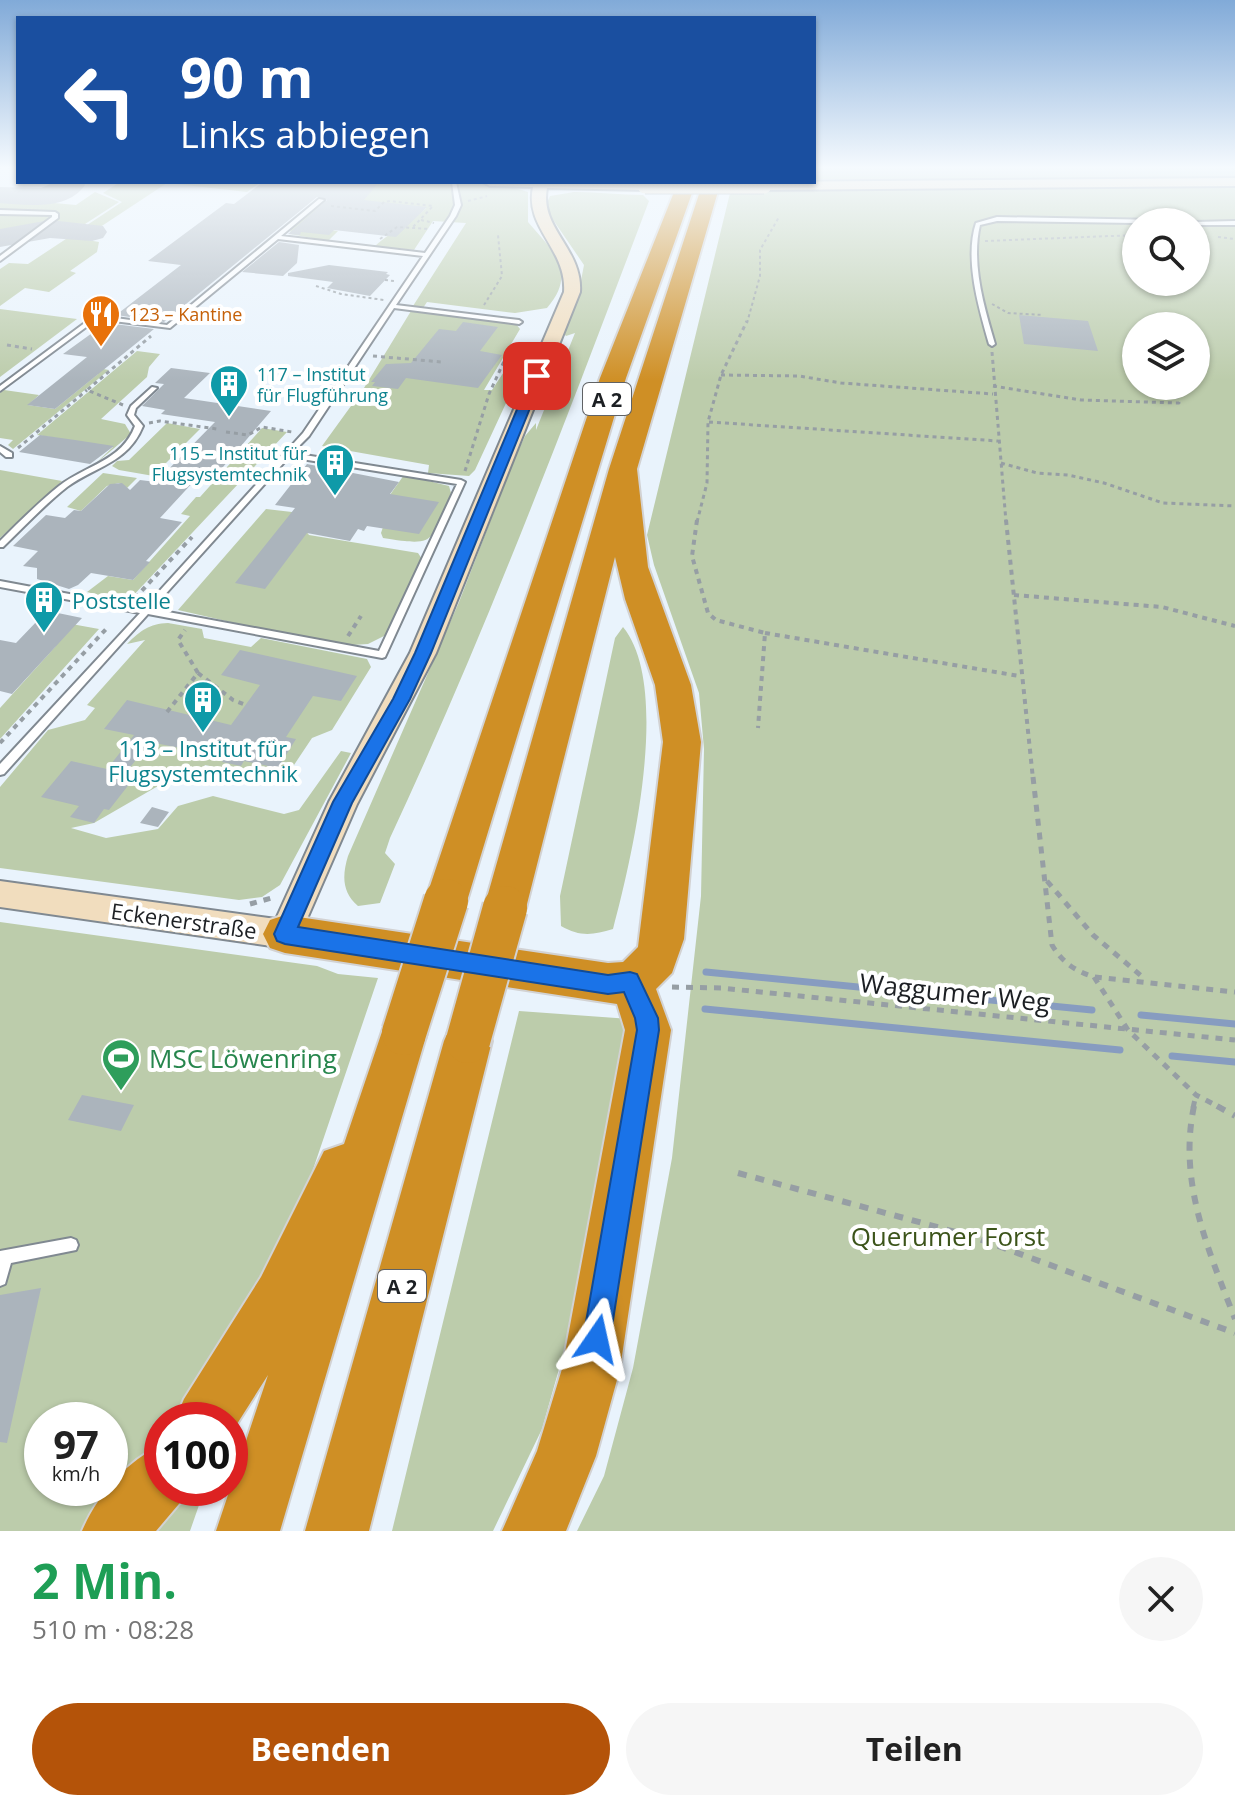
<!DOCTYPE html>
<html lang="de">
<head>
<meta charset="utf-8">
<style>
	:root { --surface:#fff; --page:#f6f6f6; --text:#222; --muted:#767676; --accent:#b45309 }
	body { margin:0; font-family:"Open Sans",sans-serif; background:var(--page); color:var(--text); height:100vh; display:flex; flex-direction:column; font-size:30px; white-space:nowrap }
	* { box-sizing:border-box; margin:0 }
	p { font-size:26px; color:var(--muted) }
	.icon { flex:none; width:44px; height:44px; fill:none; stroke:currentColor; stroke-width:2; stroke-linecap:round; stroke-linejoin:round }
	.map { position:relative; height:1531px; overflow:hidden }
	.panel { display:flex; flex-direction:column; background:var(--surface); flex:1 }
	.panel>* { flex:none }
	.banner { position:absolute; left:16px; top:16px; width:800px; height:168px; border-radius:0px; box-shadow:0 2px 6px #0004; background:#1a4fa0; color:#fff; overflow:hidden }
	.buttons { position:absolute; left:1122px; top:208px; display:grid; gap:16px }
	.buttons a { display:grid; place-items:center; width:88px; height:88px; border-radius:50%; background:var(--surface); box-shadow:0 2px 6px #0004; font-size:40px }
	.speed { position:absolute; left:24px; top:1402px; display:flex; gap:16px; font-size:40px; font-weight:700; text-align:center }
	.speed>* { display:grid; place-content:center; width:104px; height:104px; border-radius:50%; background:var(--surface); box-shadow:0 2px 6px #0004; line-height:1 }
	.speed small { font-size:20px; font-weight:400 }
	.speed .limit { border:12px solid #d22; background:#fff; color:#111 }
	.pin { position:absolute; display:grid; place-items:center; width:68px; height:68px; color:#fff; margin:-34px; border-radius:16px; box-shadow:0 4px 12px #0006 }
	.me { position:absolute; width:88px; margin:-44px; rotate:11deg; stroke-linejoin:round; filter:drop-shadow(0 0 6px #0008) }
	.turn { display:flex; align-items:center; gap:28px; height:168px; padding:0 32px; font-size:36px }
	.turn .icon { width:104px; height:104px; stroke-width:2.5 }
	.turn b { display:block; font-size:56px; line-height:68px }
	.round { display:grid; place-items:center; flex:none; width:84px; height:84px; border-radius:42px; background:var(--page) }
	.overview { display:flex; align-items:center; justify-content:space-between; height:136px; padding:0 32px }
	h1 { font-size:48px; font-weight:700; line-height:60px; color:#1e9e55 }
	.button { display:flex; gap:16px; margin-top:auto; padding:16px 32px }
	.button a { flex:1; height:92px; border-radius:48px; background:var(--accent); color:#fff; font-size:32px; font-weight:700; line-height:92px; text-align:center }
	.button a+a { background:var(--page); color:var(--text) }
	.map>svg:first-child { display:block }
	.green { fill:#bcccab; fill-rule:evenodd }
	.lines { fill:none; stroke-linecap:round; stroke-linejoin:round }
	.stream { stroke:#879cc0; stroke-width:7 }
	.taxiway { fill:#aab2ba; fill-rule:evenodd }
	.building { fill:#abb4bc }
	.lane-casing { stroke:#808991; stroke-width:4 }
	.secondary-casing { stroke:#808991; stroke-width:4 }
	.highway-casing { stroke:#d2d2d3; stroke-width:4 }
	.path-far4 { stroke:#969ea4; stroke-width:2; stroke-dasharray:3 3; stroke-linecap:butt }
	.path-far3 { stroke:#969ea4; stroke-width:3; stroke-dasharray:4 4; stroke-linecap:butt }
	.path-far2 { stroke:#969ea4; stroke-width:4; stroke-dasharray:5 5; stroke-linecap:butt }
	.path-far1 { stroke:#969ea4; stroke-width:5; stroke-dasharray:7 7; stroke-linecap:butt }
	.path { stroke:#969ea4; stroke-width:6; stroke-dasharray:9 9; stroke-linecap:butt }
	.lane { fill:#fff; fill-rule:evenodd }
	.secondary { fill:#f1ddbe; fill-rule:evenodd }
	.highway { fill:#cf8f25; fill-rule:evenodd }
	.secondary-bridge-casing { stroke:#808991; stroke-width:17; stroke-linecap:butt }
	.highway-bridge-casing { stroke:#d2d2d3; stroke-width:48; stroke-linecap:butt }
	.secondary-bridge { stroke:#f1ddbe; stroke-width:15 }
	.highway-bridge { stroke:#cf8f25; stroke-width:44 }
	.route { fill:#1a73e8; stroke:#114b97; stroke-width:2 }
	.labels { text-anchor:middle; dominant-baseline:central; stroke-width:8; stroke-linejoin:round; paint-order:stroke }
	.far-food-label { font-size:18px; fill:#c56008; stroke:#fff; text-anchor:start }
	.far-culture-label { font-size:18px; fill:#0d838f; stroke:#fff; text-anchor:start }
	.shield { fill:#fff; stroke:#606265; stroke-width:2 }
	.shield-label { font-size:20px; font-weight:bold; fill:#1c1f23 }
	.culture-label { font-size:22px; fill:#0d838f; stroke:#fff; text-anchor:start }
	.street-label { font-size:22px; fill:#1c1f23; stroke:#fff }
	.near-street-label { font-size:26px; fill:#1c1f23; stroke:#fff }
	.near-leisure-label { font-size:26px; fill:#27864d; stroke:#fff; text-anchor:start }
	.near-park-label { font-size:26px; fill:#3c541a; stroke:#fff }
</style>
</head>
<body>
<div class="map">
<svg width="1235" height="1531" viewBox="0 0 1235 1531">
	<rect width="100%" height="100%" fill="#e9f3fc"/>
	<path class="green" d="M814 167H1235V1531H577L604 1476 633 1368 672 1158 701 896 704 749 699 693 654 565 647 535 731 189 814 181 1207 184 814 179ZM1136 222H1196V282H1136ZM1136 326H1196V386H1136Z
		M120 182H261L247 192 167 183 82 239 99 242 97 252 70 271 76 273 49 292 25 288 0 306V269L9 263 28 264 122 202 103 193Z
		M295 182H477L502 184 528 192V222C553 251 578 272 547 308L515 313 427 302 423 308 413 306 466 223 433 221 414 250 375 246C391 231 410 224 426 208L381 203 303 226 338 231 328 241 290 234 291 229 326 201H334Z
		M95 192 119 202 85 224 40 223 0 231V198L76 205Z
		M574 192C598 192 621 195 643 195L649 201C568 415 487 630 390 838L385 853 395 864 380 903 358 906C342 892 342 876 348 856L459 602 514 460 525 436 536 423V430L575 333 566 336 562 331 578 296 584 265 545 208 550 196Z
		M0 309 77 319 0 377Z
		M411 311 516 324 520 329 484 390H492L511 361 525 362 475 470 469 476 428 473 429 465 322 446 364 388Z
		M137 351 160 354 149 367 147 377 101 419 125 424 131 434 94 465 113 447 37 435Z
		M92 367 109 370 13 449 8 445 13 440 0 438V393L4 390 39 395 28 405 55 409 98 374Z
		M167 423 200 429 157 472 176 475 171 479 119 470 112 466 117 461 129 460Z
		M262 428 287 432 130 599 121 601 87 592 108 576 133 580 190 516 181 514 196 497H200Z
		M0 470 62 481 0 538Z
		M103 473 137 478 127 488 119 483 107 486 81 511 67 507Z
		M404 475 449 486 451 493C429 542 439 547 383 538L381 533 386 518 380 509Z
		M266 509 292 512 309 535 418 553 422 559 386 635 368 644 352 645 248 626 178 610Z
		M66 623 99 629 0 739V708L55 647Z
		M168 623 202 629 204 638 251 647 261 638 367 659 371 667 332 730 312 738 288 774 273 779 205 765 195 778 187 781 158 786 94 823 71 828 106 838 158 829 178 806 213 796 284 814 299 810 341 751 351 753 280 885 262 897 239 900 0 868V787L48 730 85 720 95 708 87 705 145 640 127 644C141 630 149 624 168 623Z
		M623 627C672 687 632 858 613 929 593 935 580 937 561 926L560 896 615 638Z
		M0 922 317 966 338 974 378 978 228 1420H162V1488H205L190 1531H0ZM42 1420H110V1488H42Z
		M519 1011 630 1019 580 1295 542 1429 493 1531H392Z"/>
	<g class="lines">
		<path class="stream" d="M706 972 1092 1010
			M705 1009 1120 1050
			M1141 1015 1235 1024
			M1172 1056 1235 1062"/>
		<path class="taxiway" d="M55 182H83L85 185C67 211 27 205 0 203V187L41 188Z
			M50 220 103 226 107 232 103 238 92 241 50 238 0 247V229Z"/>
	</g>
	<path class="building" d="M263 182H379L364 200 427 207 396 237 334 230 329 235 301 232 300 235 288 234 327 200 317 197 164 322 116 315 181 265 148 261 226 203 234 204Z
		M279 242 299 245 297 263 283 276 242 272Z
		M329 265 388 272 386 274 390 275 370 296 327 288 333 282 288 276V273Z
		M1019 315 1088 321 1098 351 1024 344Z
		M463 322 498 327 480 351 502 355 478 388 406 378 398 389 372 386 375 382H371L386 364 411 363 439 329 456 331Z
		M106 323 154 329 55 409 27 405 87 357 63 354Z
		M171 368 210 373 184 398 271 411 211 481 196 479 160 518 182 522 146 561 150 562 133 580 91 573 78 585 69 589 37 579V568L23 566 38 551 13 546 46 515 65 518 74 510 81 511 110 484 122 483 130 490 140 480 156 482 215 422 161 414 165 410 142 406 164 384 155 383Z
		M40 435 75 440 114 446 90 464 19 452Z
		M307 464 399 482 390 494 439 502 419 534 367 526 364 531 358 529 350 541 307 533 265 589 235 583 295 508 275 505Z
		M53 612 82 618 12 694 0 691V640L16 643 39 619 45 620Z
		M240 650 357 676 341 701 313 696 286 737 296 739 278 768 244 761 241 766 222 762 225 757 150 742 124 775 134 778 109 810 104 809 94 823 70 817 79 806 41 797 71 761 107 769 134 735 104 729 127 700 231 725 260 685 221 675Z
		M152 807 169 812 158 827 140 823Z
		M82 1095 134 1105 121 1131 68 1120Z
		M41 1288 7 1443 0 1442V1295Z"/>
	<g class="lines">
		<g class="lane-casing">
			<path id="lane" d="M452 182H456L461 205 456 216 396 305 519 320 522 322 519 324 394 308 309 436 292 453 461 480 465 482 385 657 382 658 148 614 4 774 0 775V764L140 613 0 587V581L144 608 303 433 423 256 278 239 170 328 97 319 0 391V386L94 316 106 305 111 306 101 316 167 325 319 199 324 200 281 236 425 253 450 216 455 205ZM289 457 457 484 379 651 152 609Z
				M0 210 55 212 58 214V218L0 261V256L52 217V215L0 214Z
				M997 217 1161 220 1164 222 1136 223 997 221 980 225C971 263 984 307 995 344L992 346 989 344C979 309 964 259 976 223Z
				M1235 221V225H1196V222H1194Z
				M152 387 157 388 136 408 134 415 143 426C128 463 96 466 67 487 44 505 24 527 3 547H0V541C19 522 38 503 59 486 86 465 122 461 135 426L127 415 131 406Z
				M0 446 12 453V457H6L0 452Z
				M71 1238 76 1240 78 1245 76 1250 11 1263 5 1284 0 1286V1251Z"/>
		</g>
		<g class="secondary-casing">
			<path id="secondary" d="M1235 178V186L764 190 757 186 763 182Z
				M483 182H646L652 186 645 190 547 188C539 228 583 249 580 292L436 653 357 804 296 944 285 948 0 907V881L276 919 329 802 410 653 564 292C567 249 524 228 533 187L490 186Z"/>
		</g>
		<g class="highway-casing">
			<path id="highway" d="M678 182H696L626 378 467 901 461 914 446 919 431 914 425 901 600 378Z
				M710 182 719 188 637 469 648 567 691 685 701 742 684 939 672 973 656 989 671 1030 620 1369 596 1456 566 1531H502L537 1451 562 1369 625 1030 617 1004 285 953 270 948 263 934 270 920 285 915 608 963 623 962 638 947 663 742 655 685 625 599 615 557 526 908 520 921 505 926 490 921 484 908 609 469 701 188Z
				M404 1011 421 1017 427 1033 280 1531H216L268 1375 230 1435V1420H175L184 1399 261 1277 324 1151 344 1144 387 1017Z
				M468 1019 485 1025 492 1041 369 1531H305L444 1041 451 1025Z
				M162 1445V1488H188L184 1498 156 1531H82C97 1496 127 1460 162 1445Z"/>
		</g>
		<path class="path-far4" d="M468 201 487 196
			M331 206 375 211 384 202 390 201 433 206 413 227
			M421 220 434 223
			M1218 237 1235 239
			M380 239 397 227 430 229
			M985 241 1136 235
			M385 280 394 281
			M316 286 341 294 384 300
			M992 304 1008 313 1043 315
			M484 305 502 276 498 235
			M747 323 760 276V250L779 217"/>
		<path class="path-far3" d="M7 345 32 349
			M992 352 1006 522
			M373 356 442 362
			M721 375 799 376 841 383 993 394
			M993 386 1081 400 1179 403 1177 396
			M123 405 87 390 151 336
			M709 422 998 441
			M149 423 160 421 217 429
			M226 432 248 435 262 427 292 432
			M18 448 87 390
			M1001 463 1037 473 1068 475 1104 483 1163 503 1235 506
			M465 471 489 394 511 346
			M697 522 707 483 708 422 721 375 747 321"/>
		<path class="path-far2" d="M697 520 692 556 708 613 716 620 765 633 758 728
			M1006 520 1033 779
			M1014 595 1162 607 1235 626
			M135 598 192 537
			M765 633 1019 676
			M348 636 361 616
			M198 673 233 700 246 705
			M167 712 198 673 178 640 185 630
			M0 743 108 627"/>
		<path class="path-far1" d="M1033 777 1052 945C1062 962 1075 971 1094 977L1235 992
			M1047 881 1093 935 1145 979
			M250 904 275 897
			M1094 977 1128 1030 1196 1095 1221 1108
			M672 987 721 988 1235 1040
			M1193 1108 1196 1095"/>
		<path class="path" d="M1194 1106C1178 1182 1208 1249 1235 1319
			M1217 1106 1235 1116
			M738 1173 974 1237 1235 1333"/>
		<use href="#lane" class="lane"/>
		<use href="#secondary" class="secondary"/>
		<use href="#highway" class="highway"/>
		<g class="secondary-bridge-casing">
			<path id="secondary-bridge" d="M645 186H764"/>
		</g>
		<g class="highway-bridge-casing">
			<path id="highway-bridge" d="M404 1033 446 901
				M468 1041 505 908"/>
		</g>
		<use href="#secondary-bridge" class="secondary-bridge"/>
		<use href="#highway-bridge" class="highway-bridge"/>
	</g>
	<linearGradient id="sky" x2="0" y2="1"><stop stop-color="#81aad8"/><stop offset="0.44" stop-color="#f5fafe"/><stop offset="1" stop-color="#f5fafe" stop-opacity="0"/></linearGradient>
	<rect width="1235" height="381" fill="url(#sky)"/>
	<path class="route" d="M537 372 543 376 431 653 410 699 352 803 298 927 608 975 630 972 637 974 658 1018 659 1030 610 1339 606 1349 597 1353 587 1349 583 1339 637 1030 635 1018 624 992 608 994 285 944 277 941 274 934 333 802 393 699 415 653 531 376Z"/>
	<defs>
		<g id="restaurant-pin" transform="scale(2)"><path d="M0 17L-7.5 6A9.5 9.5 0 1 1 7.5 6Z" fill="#e8710a" stroke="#fff"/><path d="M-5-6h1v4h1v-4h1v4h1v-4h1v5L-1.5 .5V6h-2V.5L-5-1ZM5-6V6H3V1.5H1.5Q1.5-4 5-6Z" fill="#fff"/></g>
		<g id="building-pin" transform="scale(2)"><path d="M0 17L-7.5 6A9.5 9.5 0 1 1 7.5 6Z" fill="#0f9aa8" stroke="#fff"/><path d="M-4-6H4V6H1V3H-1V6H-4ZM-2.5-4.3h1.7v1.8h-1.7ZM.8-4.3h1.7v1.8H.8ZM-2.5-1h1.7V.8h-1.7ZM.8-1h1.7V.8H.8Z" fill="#fff"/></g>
		<g id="stadium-pin" transform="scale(2)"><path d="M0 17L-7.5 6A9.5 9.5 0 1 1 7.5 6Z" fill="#2e9e5b" stroke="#fff"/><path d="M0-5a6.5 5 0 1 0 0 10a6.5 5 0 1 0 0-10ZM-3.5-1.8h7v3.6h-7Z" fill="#fff"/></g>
	</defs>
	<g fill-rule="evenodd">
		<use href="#restaurant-pin" x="101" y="314"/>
		<use href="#building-pin" x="229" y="384"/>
		<use href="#building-pin" x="335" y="463"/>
		<use href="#building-pin" x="44" y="600"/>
		<use href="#building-pin" x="203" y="700"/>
		<use href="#stadium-pin" x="121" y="1058"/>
	</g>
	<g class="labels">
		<g class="far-food-label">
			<text x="129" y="314">123 – Kantine</text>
		</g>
		<g class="far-culture-label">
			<text x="257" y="374">117 – Institut<tspan x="257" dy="21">für Flugführung</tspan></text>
			<text x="307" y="453" text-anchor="end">115 – Institut für<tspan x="307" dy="21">Flugsystemtechnik</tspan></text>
		</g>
		<g class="shield">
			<rect x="583" y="383" width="48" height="32" rx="6"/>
			<rect x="378" y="1270" width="48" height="32" rx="6"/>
		</g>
		<g class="shield-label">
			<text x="607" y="399">A 2</text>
			<text x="402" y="1286">A 2</text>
		</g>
		<g class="culture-label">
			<text x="72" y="600">Poststelle</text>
			<text x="203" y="748" text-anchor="middle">113 – Institut für<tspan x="203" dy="25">Flugsystemtechnik</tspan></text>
		</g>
		<g class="street-label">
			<text transform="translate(184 920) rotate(8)">Eckenerstraße</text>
		</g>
		<g class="near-street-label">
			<text transform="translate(955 992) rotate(6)">Waggumer Weg</text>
		</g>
		<g class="near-leisure-label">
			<text x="149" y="1058">MSC Löwenring</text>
		</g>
		<g class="near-park-label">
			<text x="948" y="1236">Querumer Forst</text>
		</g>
	</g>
</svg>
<div class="buttons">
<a><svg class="icon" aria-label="search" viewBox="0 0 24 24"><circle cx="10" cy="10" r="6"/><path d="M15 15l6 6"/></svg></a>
<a><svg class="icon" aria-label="layers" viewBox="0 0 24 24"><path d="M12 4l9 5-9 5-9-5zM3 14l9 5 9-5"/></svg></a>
</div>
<div class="speed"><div>97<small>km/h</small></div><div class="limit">100</div></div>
<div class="pin" style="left:537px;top:376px;background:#d93025"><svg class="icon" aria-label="arrive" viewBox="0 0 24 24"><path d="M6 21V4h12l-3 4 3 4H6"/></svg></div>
<svg class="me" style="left:597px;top:1339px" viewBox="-20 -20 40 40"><path d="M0-17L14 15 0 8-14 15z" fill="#1a73e8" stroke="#fff" stroke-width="4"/></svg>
<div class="banner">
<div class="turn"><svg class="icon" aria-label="left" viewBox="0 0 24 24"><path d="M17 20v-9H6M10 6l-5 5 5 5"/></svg><div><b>90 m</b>Links abbiegen</div></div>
</div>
</div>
<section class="panel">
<div class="overview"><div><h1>2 Min.</h1><p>510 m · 08:28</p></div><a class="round"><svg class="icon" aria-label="close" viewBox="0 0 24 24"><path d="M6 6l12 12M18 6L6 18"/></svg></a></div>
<div class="button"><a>Beenden</a><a>Teilen</a></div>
</section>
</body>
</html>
